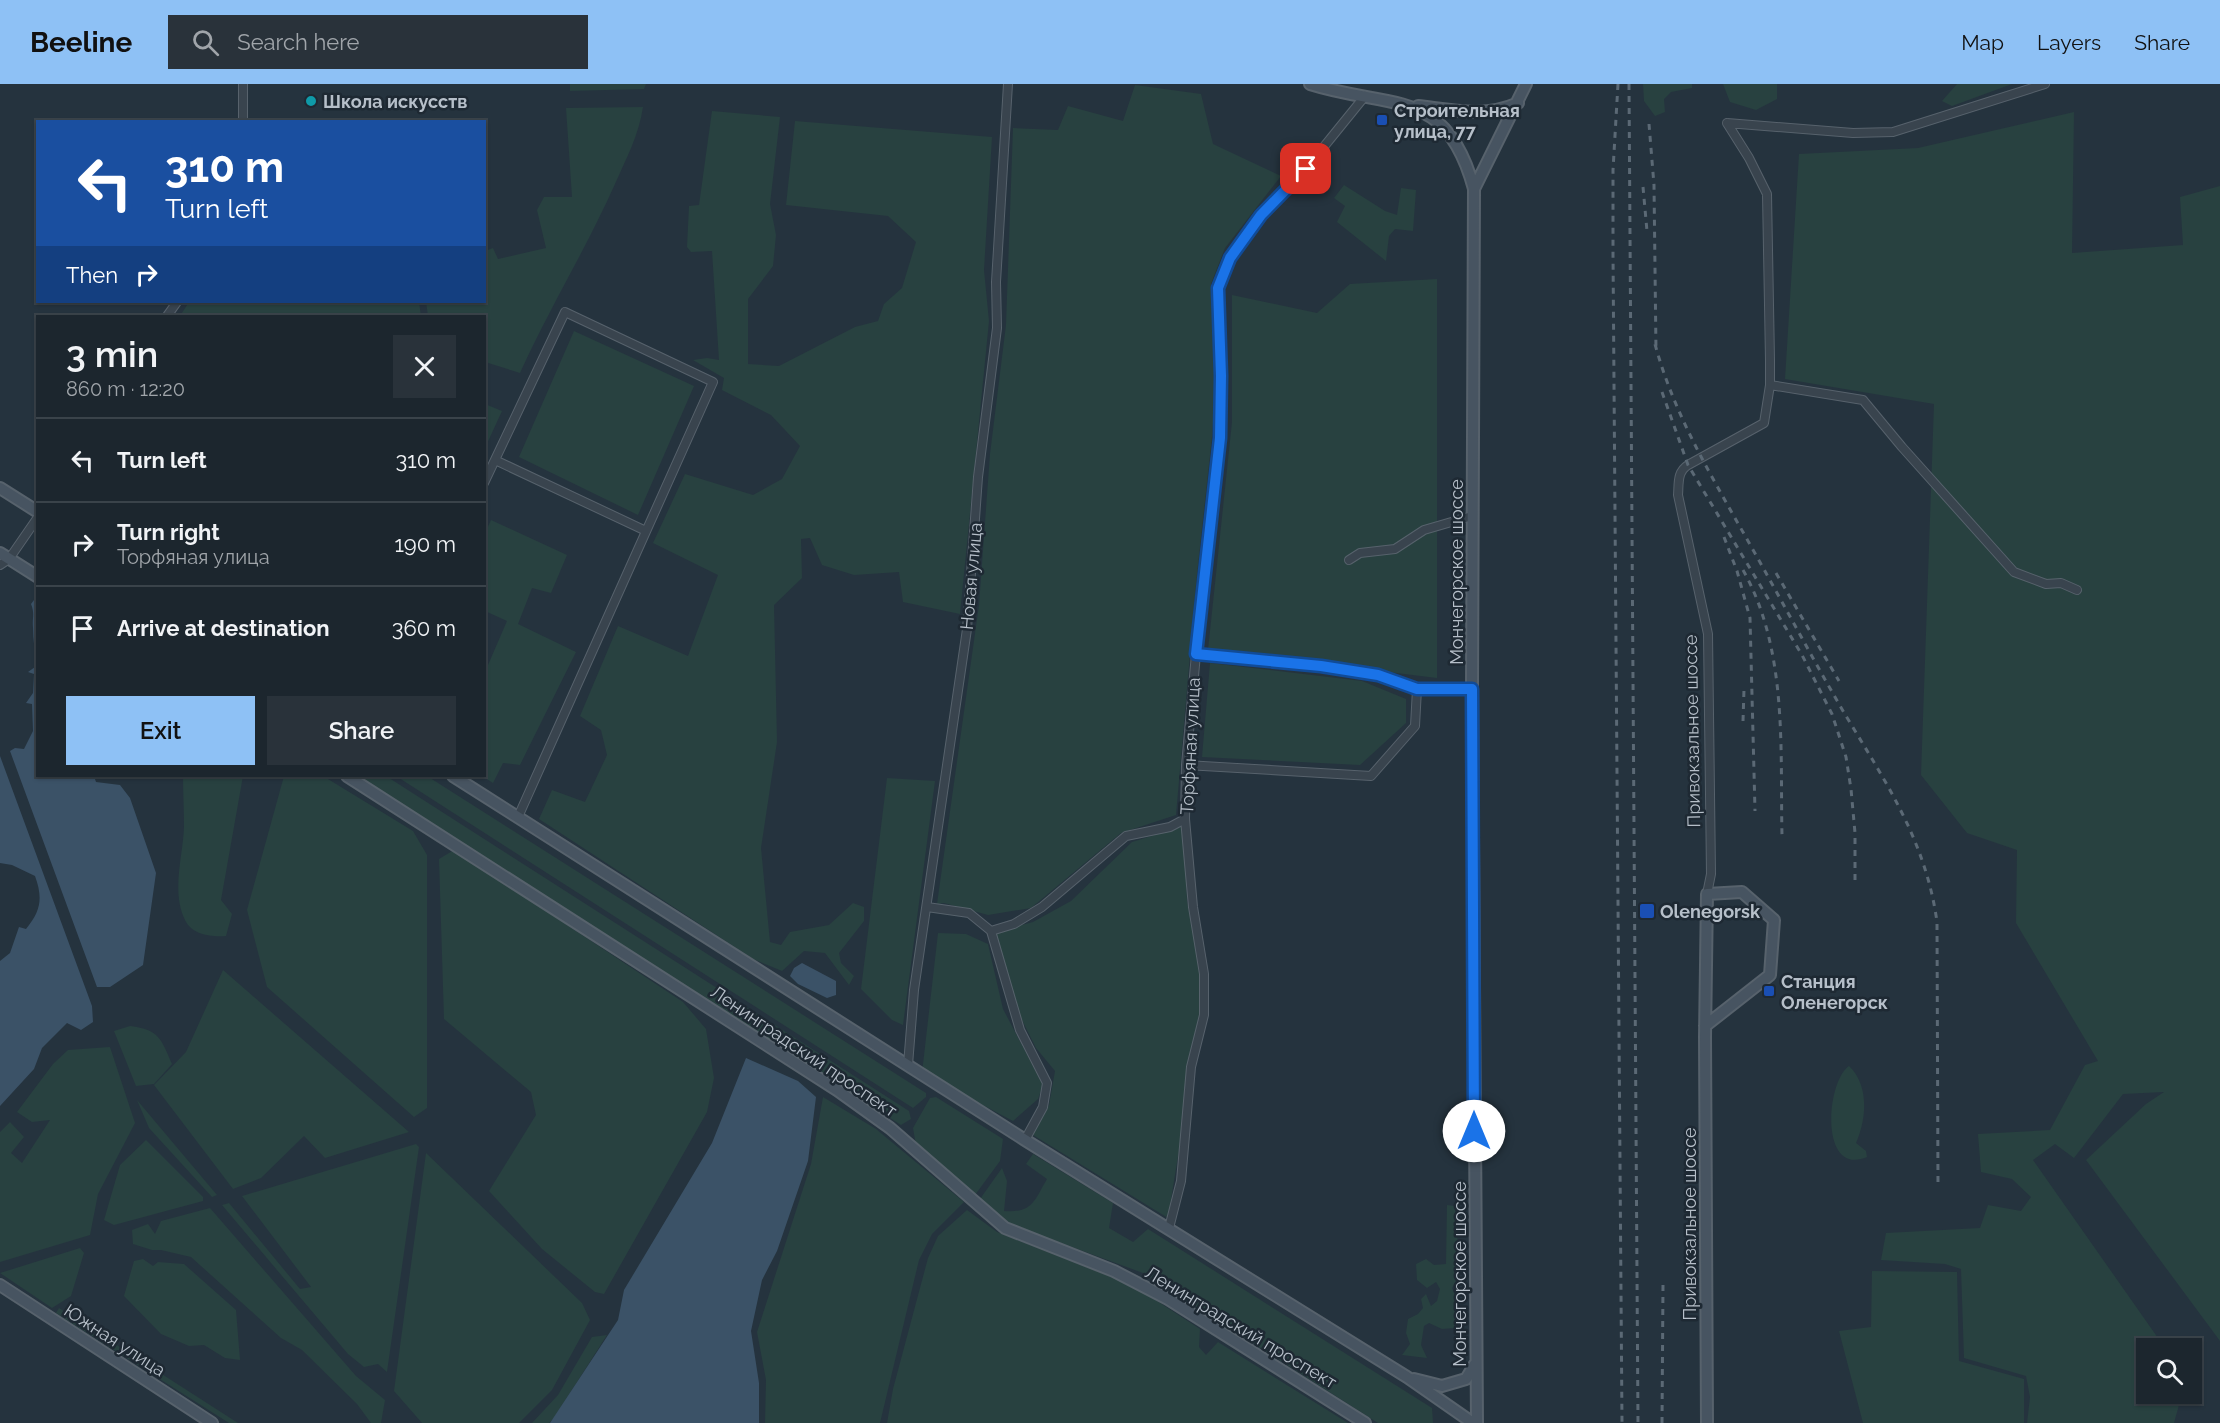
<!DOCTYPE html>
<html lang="en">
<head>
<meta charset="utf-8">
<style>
	:root { --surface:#1c262e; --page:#29323a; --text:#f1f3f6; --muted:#a0a5aa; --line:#3a434a; --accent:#8ec1f5 }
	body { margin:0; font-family:Raleway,sans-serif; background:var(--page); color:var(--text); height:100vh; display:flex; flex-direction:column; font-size:22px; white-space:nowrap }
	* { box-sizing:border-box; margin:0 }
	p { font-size:20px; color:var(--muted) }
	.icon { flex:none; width:33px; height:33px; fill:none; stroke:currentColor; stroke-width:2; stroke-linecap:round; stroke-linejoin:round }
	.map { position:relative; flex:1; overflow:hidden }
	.drawer { position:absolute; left:36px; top:231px; width:450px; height:462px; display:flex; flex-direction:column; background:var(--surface); border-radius:0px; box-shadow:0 2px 4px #0004,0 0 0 2px var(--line) }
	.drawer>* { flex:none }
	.hud { position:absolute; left:36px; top:36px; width:450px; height:183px; border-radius:0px; box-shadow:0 2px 4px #0004,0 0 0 2px var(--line); background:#1a4fa0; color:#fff; overflow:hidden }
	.controls { position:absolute; left:2136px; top:1254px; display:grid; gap:12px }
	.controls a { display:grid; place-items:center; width:66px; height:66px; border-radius:0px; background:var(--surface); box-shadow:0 2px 4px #0004,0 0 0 2px var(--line); font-size:30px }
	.pin { position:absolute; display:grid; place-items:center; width:51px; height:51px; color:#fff; margin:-26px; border-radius:12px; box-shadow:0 3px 9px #0006 }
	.me { position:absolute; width:66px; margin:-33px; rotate:0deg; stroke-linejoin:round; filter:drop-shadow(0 0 4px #0008) }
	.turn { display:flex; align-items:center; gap:21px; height:126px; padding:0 30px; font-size:27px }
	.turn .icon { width:78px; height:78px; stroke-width:2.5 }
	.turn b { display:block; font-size:42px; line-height:51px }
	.then { display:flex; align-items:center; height:57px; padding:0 30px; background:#0003; gap:12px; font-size:22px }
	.round { display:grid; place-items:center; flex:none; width:63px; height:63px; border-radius:0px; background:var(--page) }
	.overview { display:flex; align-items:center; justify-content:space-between; height:102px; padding:0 30px }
	h1 { font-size:36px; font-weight:600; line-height:45px }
	.button { display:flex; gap:12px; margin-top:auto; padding:12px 30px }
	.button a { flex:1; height:69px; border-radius:0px; background:var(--accent); color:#111; font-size:24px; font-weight:600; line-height:69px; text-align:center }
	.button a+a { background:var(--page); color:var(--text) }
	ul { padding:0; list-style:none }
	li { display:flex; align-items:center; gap:18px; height:84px; padding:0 30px; border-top:2px solid var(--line) }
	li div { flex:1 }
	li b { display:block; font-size:22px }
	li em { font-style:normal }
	header { display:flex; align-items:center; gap:36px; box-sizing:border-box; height:84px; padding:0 30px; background:var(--accent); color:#111 }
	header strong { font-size:28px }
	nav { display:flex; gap:33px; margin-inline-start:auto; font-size:21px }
	.search { width:420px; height:54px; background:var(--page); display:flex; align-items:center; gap:15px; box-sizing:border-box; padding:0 21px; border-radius:0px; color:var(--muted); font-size:22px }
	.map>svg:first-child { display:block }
	.green { fill:#284140 }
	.water { fill:#3b5267 }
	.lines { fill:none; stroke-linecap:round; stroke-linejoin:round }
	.street-casing { stroke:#57626c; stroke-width:10 }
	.secondary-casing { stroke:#57626c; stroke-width:14 }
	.street { stroke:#39444e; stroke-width:8 }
	.secondary { stroke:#475461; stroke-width:10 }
	.rail { stroke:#5b6975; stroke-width:3; stroke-dasharray:6 6; stroke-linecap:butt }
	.route-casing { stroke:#114b97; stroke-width:15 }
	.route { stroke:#1a73e8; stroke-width:10 }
	.culture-dot { fill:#0f9aa8; stroke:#1e2933; stroke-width:2 }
	.transit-dot { fill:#1a4fb4; stroke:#1e2933; stroke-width:2 }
	.labels { text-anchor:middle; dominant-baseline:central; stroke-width:5; stroke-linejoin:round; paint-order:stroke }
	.poi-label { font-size:18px; font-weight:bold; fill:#b6bfc9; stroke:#1e2933; text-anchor:start }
	.street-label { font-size:18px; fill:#b6bfc9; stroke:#1e2933 }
</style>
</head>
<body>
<header>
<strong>Beeline</strong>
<div class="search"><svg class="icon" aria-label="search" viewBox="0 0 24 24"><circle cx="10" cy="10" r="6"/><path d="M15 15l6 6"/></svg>Search here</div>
<nav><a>Map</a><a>Layers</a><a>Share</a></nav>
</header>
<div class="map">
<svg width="2220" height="1339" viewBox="0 0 2220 1339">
	<rect width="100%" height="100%" fill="#25333e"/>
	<path class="green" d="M570 0H646L644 5 570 7Z
		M1643 0H1692V4L1671 8 1664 15 1665 28 1655 32 1644 17Z
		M1723 0H1777V15L1756 26 1730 18Z
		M1957 0H2012L1952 22 1942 17Z
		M1135 1 1201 10 1213 60 1281 92 1225 164 1211 200 1217 283 1212 353 1197 490 1176 731 1121 749 1031 824 988 831 944 819 937 820 979 521 990 370 1006 241 1013 44 1058 46 1068 22 1123 37Z
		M643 23C639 51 626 75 615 100 586 165 549 225 520 289L485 278 484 232H428L426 218H484L485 167 493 164 498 175 546 164 537 126 544 113H572L566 24Z
		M712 27 780 33 770 120 776 151 773 182 748 215V280L779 282 855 243 878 237 884 220 902 204 916 158 888 132 786 121 795 37 992 53 984 186 989 237 960 530 903 518 899 488 854 491 822 481 810 454 801 455 802 494 774 521 777 658 761 764 770 858 781 861 790 848 829 841 853 819 864 823V837L839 869 841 879 854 892 849 901 825 869 804 867 782 887 753 875 539 735 552 706 585 718 607 671 601 646 580 632 618 542 688 572 718 491 653 459 685 390 753 411 782 395 800 362 771 331 722 306 724 294 693 276 707 274 719 276 712 167 691 168 687 163 689 122 699 121Z
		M2074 28 2072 169 2183 161 2180 113 2220 102V1257L2086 1076 2146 1020 2164 1008 2123 1010 2074 1074 2055 1060 2033 1076 2165 1264H2146V1310H2182L2174 1339H2027L2030 1313 2026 1292 1964 1274 1961 1185 1945 1180 1881 1176 1886 1149 1980 1144 1988 1121 2021 1127 2031 1113 2012 1095 1981 1088 1978 1050 2050 1046 2085 981 2098 977 2016 839 2017 766 1967 749 1921 691 1934 320 1785 295 1799 70 1918 64Z
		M1344 101 1385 127 1397 131 1401 104 1416 106 1413 147 1395 145 1389 152 1386 177 1337 138 1345 122 1334 114Z
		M1437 195V594L1208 566 1232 338V211L1317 229 1350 200Z
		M189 218H419L421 232H180Z
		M574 247 694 302 638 431 519 373Z
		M485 320 502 327 485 364Z
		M491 436 567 471 551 509 532 504 518 540 576 568 520 681 503 679 493 699 482 692H484L485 588 507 537 485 527V449Z
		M1210 579 1362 597 1406 615V639L1360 681 1202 673Z
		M183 692H243L221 816 232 830 226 852C211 853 192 851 185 836 171 808 183 772 184 743 184 726 183 709 183 692Z
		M284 692H323L413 747 427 771V1024L414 1033 267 903 247 826Z
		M355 692H386L909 1027 911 1035 901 1041Z
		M396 692H427L926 1009V1013L913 1024Z
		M887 694 935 697 903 941 892 936 861 905Z
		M1184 742 1187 817 1199 876 1200 932 1188 978 1185 1029 1168 1134 1033 1051 1049 1021 1055 987 1036 964 1009 910 996 848 1033 838 1071 817 1132 758Z
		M454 766 683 918 706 945 714 994 707 1028 604 1210 595 1208 542 1165 489 1107 536 1031 531 1008 444 935 439 775Z
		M938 849 966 850 988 860 1003 925 1043 1001 1038 1015 1013 1037 922 989Z
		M223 886 409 1048 325 1074 304 1052 261 1094 233 1105 154 1001 186 968Z
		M130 942C160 946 161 955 172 980L154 1000 136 1002 114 947Z
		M110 963 135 1039 98 1110 90 1151 0 1178V1048L10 1038 24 1053 11 1069 22 1079 50 1036 32 1038 17 1028 53 980 68 966Z
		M1849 982C1870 1002 1866 1036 1856 1059L1866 1067 1867 1073C1819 1093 1826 998 1849 982Z
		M823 1013 876 1045 964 1118 932 1150 919 1176 880 1339H765L766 1296 757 1248 811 1080Z
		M936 1013 1003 1055 1000 1077 975 1111 916 1061 913 1044 930 1014Z
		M137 1016 217 1111 212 1113 149 1044Z
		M146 1056 203 1113V1117L114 1141 104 1136 120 1081Z
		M416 1060 419 1063 387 1288 378 1280 364 1283 348 1270 222 1121 229 1119 300 1205 311 1203 242 1112Z
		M426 1069 582 1219 590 1236 552 1306 519 1339H422L394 1307Z
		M1033 1070 1113 1119 1109 1144 1133 1158 1148 1145 1432 1324 1433 1339H1378L1143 1189 1012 1141 980 1115 1002 1084 1007 1097 1004 1127C1033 1129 1034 1117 1047 1095L1026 1080Z
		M1447 1121 1455 1122 1460 1191 1452 1204C1459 1218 1459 1230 1455 1244L1442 1245 1429 1239 1424 1242 1421 1261 1427 1274 1402 1271 1410 1260 1406 1249 1408 1235 1418 1230 1423 1224 1421 1215 1426 1210 1431 1222 1437 1217 1440 1205 1436 1198 1427 1204 1417 1196 1416 1180 1426 1175 1434 1181 1446 1180Z
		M210 1124 356 1292 385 1316 381 1339H371L357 1320 302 1266 281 1254 191 1173 161 1166H152L133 1160 132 1146 148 1140 155 1150 161 1137Z
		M967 1126 997 1148 1134 1202 1200 1245 1199 1263 1206 1271 1218 1258 1348 1339H887L893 1305 928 1174 938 1152Z
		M80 1164 84 1169 71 1212 52 1224 0 1189Z
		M143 1175 153 1182 158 1178 184 1180 236 1226 240 1276 225 1274 204 1261 189 1262 161 1250 124 1212 134 1177Z
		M1872 1187 1957 1188 1959 1277 2024 1295V1339H1863L1839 1247 1871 1243Z
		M59 1224 238 1339H229L56 1229Z
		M607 1251 554 1334 549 1339H532L558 1311 592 1253Z"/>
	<path class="water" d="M34 516 38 517V692H94L96 698 120 701 130 714 156 789 143 881 110 903H97L10 667 15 664 24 665 33 647 32 620 26 619 33 609 34 590 28 588 35 583C36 569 33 558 33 544 32 534 35 530 31 520Z
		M0 672 92 922 93 938 81 946 67 939 42 964 34 985 0 1022V877L10 869 19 843 26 845C41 827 43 814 35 792L12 781 0 779Z
		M802 879 836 897V911L827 914 798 900 790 892 794 884Z
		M746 974 798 997 816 1013 808 1077 777 1167 762 1196 751 1247 759 1299V1339H550L618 1236 624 1206 712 1059Z"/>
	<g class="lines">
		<g class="street-casing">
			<path id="street" d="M243 0V38
				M1727 39 1853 49 1893 48 2045 0
				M167 232 177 218
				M1770 301 1863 316 1902 363 2014 488 2046 500 2061 499 2077 506
				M495 376 646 447
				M484 399 565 228 713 298 518 733
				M1349 476 1360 469 1395 465 1424 446 1472 432
				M0 481 9 475 38 433
				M1196 570 1321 581 1378 591 1417 605H1472
				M1186 681 1371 692 1415 642 1417 605
				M1707 810 1711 790 1708 550 1678 411C1679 399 1677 388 1688 381L1764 339 1770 301V276L1767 110 1749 74 1727 39
				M927 823 969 829 991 847 1014 840 1042 823 1126 752 1170 743 1185 735
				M991 847 1020 946 1047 999 1043 1023 1025 1056
				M908 981 914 906 967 545 978 393 997 244 996 198 1008 0
				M1169 1144 1181 1097 1191 983 1204 931V890L1193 823 1185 735 1186 681 1196 570 1220 354 1221 292 1218 204 1230 174 1261 131 1292 102 1365 12"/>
		</g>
		<g class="secondary-casing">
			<path id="secondary" d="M1310 0C1392 26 1446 2 1474 105L1472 605 1477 1339
				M1418 22C1452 26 1485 34 1518 19
				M1474 105 1526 0
				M0 404 38 428
				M0 469 38 493
				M347 692 837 1006 890 1044 1005 1144 1114 1187 1168 1215 1365 1339
				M453 692 1025 1056 1407 1293 1473 1339
				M1705 942 1770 891 1774 836 1742 808 1707 810 1705 953 1707 1339
				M0 1201 212 1339
				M1414 1295 1442 1302 1466 1295 1475 1280"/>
		</g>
		<use href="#street" class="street"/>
		<use href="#secondary" class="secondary"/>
		<path class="rail" d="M1618 0 1613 86V170L1622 1339
			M1629 0 1638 1339
			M1649 40 1654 101 1656 267
			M1643 103 1647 147
			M1655 260C1674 331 1712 393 1748 457 1781 515 1812 574 1846 632 1887 700 1926 758 1937 838L1938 1102
			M1662 308 1688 381 1802 571 1832 630 1846 673 1851 705 1855 749V802
			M1724 453 1737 487 1750 534 1755 727
			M1743 486C1788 566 1780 665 1782 752
			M1776 489 1839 597
			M1743 637 1744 605
			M1662 1339 1663 1200"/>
	</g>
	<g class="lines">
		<g class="route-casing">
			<path id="route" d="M1306 85 1261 131 1230 174 1218 204 1221 292 1220 354 1196 570 1321 582 1378 591 1417 605H1472L1474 1047"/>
		</g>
		<use href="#route" class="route"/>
	</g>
	<circle class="culture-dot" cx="311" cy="17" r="6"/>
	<g class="transit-dot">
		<rect x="1376" y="30" width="12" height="12" rx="3"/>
		<rect x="1639" y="819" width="16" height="16" rx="3"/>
		<rect x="1763" y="901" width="12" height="12" rx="3"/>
	</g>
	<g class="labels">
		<g class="poi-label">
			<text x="323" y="17">Школа искусств</text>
			<text x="1394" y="26">Строительная<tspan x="1394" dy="21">улица, 77</tspan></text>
			<text x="1660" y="827">Olenegorsk</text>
			<text x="1781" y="897">Станция<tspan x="1781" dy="21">Оленегорск</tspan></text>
		</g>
		<g class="street-label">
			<text transform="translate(1456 488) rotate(-90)">Мончегорское шоссе</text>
			<text transform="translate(971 492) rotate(-85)">Новая улица</text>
			<text transform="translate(1692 647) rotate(-91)">Привокзальное шоссе</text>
			<text transform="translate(1190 662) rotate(-87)">Торфяная улица</text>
			<text transform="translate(804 967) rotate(34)">Ленинградский проспект</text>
			<text transform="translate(1689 1140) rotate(-90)">Привокзальное шоссе</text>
			<text transform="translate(1459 1190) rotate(-90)">Мончегорское шоссе</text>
			<text transform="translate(1241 1243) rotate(31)">Ленинградский проспект</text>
			<text transform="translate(115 1256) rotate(33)">Южная улица</text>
		</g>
	</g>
</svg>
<div class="controls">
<a><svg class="icon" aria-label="search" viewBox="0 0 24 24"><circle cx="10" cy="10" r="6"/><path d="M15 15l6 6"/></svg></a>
</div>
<div class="pin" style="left:1306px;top:85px;background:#d93025"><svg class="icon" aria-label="arrive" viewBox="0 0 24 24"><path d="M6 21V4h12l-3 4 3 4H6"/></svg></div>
<svg class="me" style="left:1474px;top:1047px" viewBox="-20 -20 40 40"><circle r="19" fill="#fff"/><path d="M0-13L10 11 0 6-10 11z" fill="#1a73e8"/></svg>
<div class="hud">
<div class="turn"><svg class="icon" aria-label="left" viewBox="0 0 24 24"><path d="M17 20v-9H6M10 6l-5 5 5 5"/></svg><div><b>310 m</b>Turn left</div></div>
<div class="then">Then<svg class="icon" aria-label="right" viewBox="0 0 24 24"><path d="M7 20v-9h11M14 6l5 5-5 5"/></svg></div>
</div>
<section class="drawer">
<div class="overview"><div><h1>3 min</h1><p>860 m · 12:20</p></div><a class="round"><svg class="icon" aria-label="close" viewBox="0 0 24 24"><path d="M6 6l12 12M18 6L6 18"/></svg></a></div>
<ul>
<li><svg class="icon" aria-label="left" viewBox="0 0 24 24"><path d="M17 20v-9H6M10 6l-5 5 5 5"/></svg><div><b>Turn left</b></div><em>310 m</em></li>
<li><svg class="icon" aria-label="right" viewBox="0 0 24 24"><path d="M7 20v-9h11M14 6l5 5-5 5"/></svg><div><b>Turn right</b><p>Торфяная улица</p></div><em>190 m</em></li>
<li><svg class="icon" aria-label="arrive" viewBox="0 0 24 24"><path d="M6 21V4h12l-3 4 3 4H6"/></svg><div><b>Arrive at destination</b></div><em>360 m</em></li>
</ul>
<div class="button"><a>Exit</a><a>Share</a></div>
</section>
</div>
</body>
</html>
